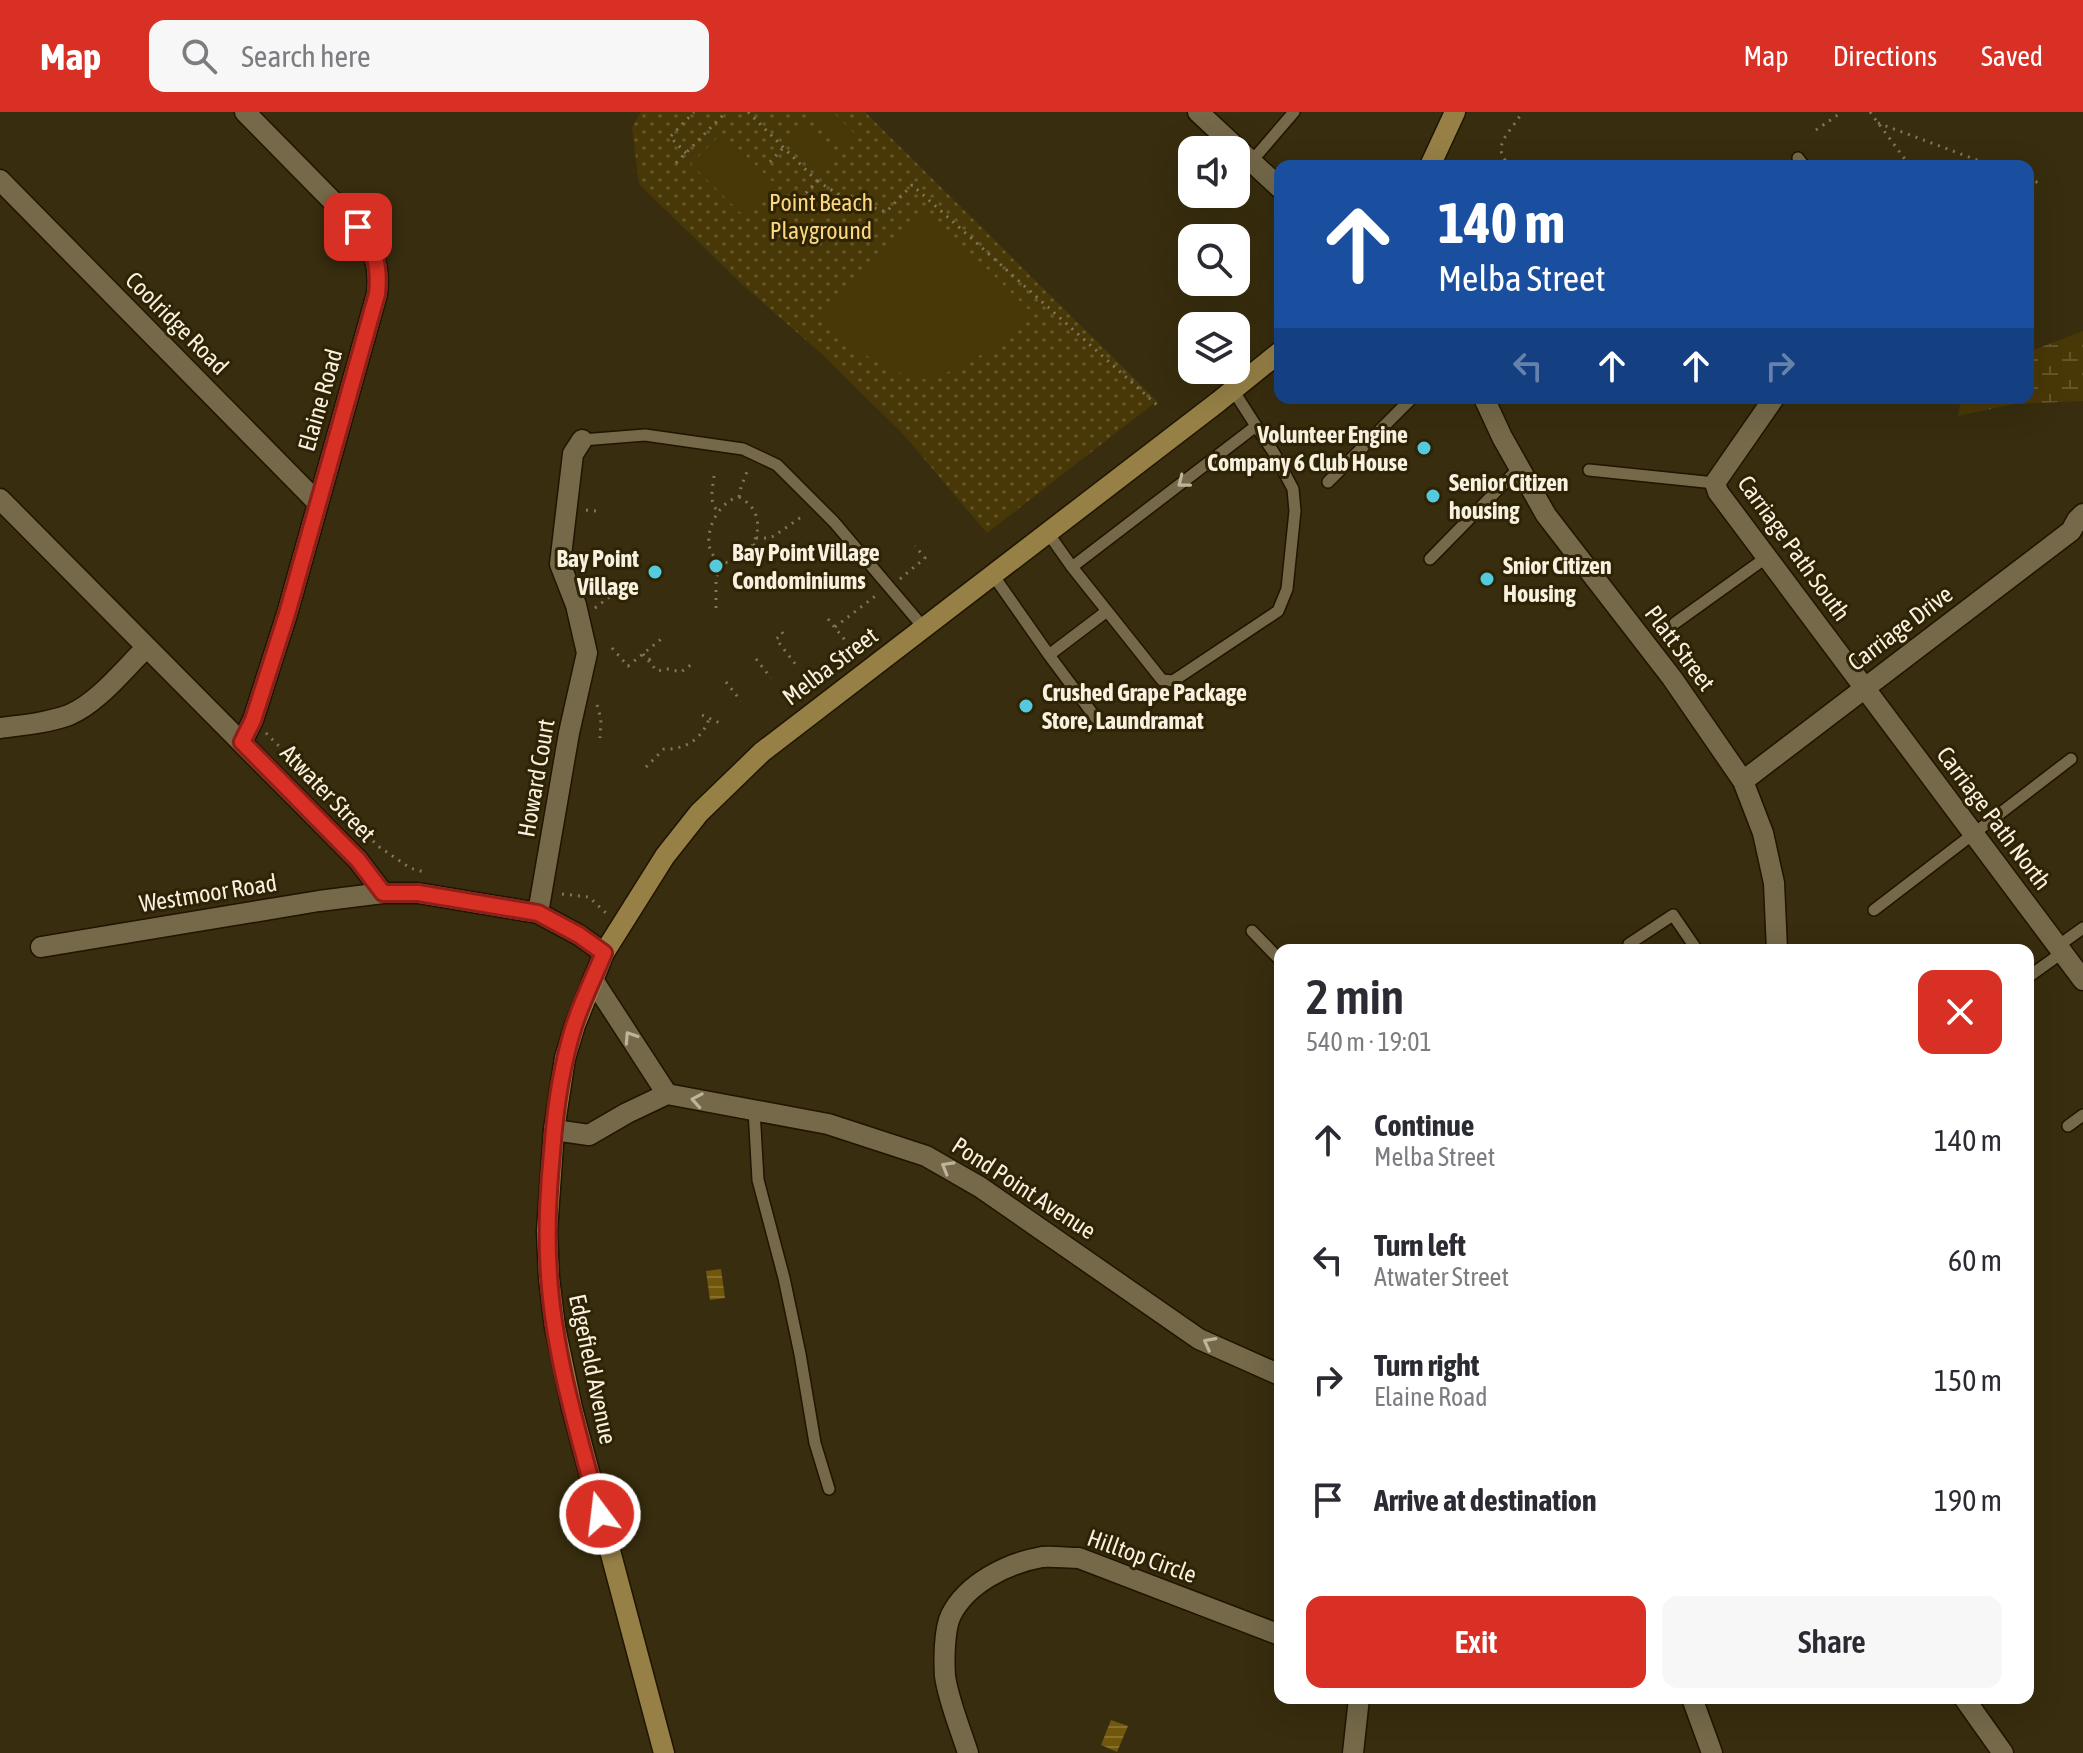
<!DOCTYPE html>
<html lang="en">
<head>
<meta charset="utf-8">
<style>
	:root { --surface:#fff; --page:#f7f7f7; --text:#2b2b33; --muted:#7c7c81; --accent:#d93025 }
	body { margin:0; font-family:"Asap Condensed",sans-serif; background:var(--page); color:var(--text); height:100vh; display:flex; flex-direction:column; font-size:30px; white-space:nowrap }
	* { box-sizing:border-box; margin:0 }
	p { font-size:26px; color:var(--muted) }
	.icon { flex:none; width:44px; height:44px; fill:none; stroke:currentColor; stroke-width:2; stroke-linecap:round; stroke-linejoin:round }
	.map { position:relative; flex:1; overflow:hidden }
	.sheet { position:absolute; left:1274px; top:832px; width:760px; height:760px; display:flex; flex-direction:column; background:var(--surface); border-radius:16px; box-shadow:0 8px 32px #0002 }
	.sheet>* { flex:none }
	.top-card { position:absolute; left:1274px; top:48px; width:760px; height:244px; border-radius:16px; box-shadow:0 8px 32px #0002; background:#1a4fa0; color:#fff; overflow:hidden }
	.tools { position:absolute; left:1178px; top:24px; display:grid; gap:16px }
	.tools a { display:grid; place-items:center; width:72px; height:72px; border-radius:16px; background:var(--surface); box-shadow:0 8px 32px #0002; font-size:40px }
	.pin { position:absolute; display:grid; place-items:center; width:68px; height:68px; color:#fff; margin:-34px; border-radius:16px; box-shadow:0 4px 12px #0006 }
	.me { position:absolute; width:88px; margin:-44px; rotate:345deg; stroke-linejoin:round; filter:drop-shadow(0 0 6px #0008) }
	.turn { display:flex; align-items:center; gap:28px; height:168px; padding:0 32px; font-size:36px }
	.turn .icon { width:104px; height:104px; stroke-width:2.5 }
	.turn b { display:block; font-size:56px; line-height:68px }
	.lanes { display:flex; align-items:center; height:76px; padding:0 32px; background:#0003; justify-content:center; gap:40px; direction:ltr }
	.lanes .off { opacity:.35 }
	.round { display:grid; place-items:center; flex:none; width:84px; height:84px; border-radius:16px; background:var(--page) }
	.head { display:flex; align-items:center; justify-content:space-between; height:136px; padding:0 32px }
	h1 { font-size:48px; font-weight:600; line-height:60px }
	.primary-button { display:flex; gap:16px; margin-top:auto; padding:16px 32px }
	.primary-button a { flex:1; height:92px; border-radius:16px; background:var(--accent); color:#fff; font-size:32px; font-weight:600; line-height:92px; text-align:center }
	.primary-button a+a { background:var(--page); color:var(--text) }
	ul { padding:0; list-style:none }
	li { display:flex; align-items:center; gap:24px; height:120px; padding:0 32px }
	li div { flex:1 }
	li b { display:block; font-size:30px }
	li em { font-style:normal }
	header { display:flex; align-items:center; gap:48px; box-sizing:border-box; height:112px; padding:0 40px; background:var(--accent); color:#fff }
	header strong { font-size:38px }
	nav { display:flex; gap:44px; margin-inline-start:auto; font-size:28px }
	.search { width:560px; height:72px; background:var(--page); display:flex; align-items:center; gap:20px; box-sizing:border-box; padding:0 28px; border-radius:16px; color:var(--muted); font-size:30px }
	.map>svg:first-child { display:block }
	.wetland { fill:url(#wetland-marsh) }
	.park { fill:url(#park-dots) }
	.pitch { fill:#493807 }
	.water { fill:url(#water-rules) }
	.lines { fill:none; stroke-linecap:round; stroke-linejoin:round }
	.service-casing { stroke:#1f1500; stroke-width:14 }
	.minor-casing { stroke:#1f1500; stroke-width:23 }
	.secondary-casing { stroke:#1f1500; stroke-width:23 }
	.path { stroke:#80765d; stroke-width:3; stroke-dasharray:2 6; stroke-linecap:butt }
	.service { stroke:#756949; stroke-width:11 }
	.minor { stroke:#756949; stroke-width:20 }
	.secondary { stroke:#968046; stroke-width:20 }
	.oneway { stroke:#beb49c }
	.route-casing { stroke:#8d1f18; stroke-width:20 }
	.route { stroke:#d93025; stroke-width:14 }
	.poi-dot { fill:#55cade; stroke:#2e2304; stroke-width:3 }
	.labels { text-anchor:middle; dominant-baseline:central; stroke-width:6; stroke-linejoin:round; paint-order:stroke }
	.park-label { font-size:24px; fill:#fbd87e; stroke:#2e2304 }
	.street-label { font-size:24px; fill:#f9f1e0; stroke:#2e2304 }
	.poi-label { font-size:24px; font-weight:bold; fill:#f9f1e0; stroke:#2e2304; text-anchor:start }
</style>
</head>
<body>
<header>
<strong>Map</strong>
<div class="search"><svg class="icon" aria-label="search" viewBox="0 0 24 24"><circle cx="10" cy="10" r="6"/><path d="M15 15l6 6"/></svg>Search here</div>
<nav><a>Map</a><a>Directions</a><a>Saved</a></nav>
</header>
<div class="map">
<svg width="2083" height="1641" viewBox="0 0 2083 1641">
	<defs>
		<pattern id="wetland-marsh" width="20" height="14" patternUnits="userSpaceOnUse" patternTransform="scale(2)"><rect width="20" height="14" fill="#493807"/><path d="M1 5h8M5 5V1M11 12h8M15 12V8" fill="none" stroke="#64552b"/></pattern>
		<pattern id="park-dots" width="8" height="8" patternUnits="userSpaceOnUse" patternTransform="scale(2)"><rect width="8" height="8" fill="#493807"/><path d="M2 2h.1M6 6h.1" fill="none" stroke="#64552b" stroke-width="1.8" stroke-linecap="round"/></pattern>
		<pattern id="water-rules" width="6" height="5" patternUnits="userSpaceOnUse" patternTransform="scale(2)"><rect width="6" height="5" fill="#70570b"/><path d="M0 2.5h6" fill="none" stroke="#85702e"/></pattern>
	</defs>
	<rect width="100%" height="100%" fill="#382d0e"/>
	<path class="wetland" d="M2083 219V289L2014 292 1958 304 1961 286H2028V240Z"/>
	<path class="park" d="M641 0H865L1157 289 987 421 904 323 824 244 743 173 639 72 632 15Z"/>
	<path class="pitch" d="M821 0H833L854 21 841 34 814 7Z
		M806 16 833 43 820 56 793 28Z
		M722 21 775 72 744 104 691 52Z
		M922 102H930L1032 201 1009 225 963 254 928 268 893 259 857 238 822 205Z"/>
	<path class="water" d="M721 1157 725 1186 710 1188 706 1159Z
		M1111 1608 1128 1614 1117 1640 1101 1633Z"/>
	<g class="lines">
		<g class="service-casing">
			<path id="service" d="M1798 46 1804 54
				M1251 50 1294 0
				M582 328 645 323 743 337 777 353 834 410 924 516
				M1589 358 1715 371
				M1328 370 1412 286
				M1048 421 1072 455 1162 568 1173 569 1278 499 1287 477 1295 399 1293 377 1274 341 1256 314
				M1430 447 1520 355
				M1072 455 1256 314 1233 278
				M993 463 1049 543 1107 499
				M1675 511 1767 445
				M1049 543 1098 609
				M1874 798 2071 647
				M1252 819 1280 848
				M2058 834 2083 816
				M1631 838 1629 832 1673 803 1697 838
				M2028 865 2063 840
				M754 998 758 1068 784 1166 800 1242 815 1331 829 1377
				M2068 1014 2083 1003"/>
		</g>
		<g class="minor-casing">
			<path id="minor" d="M1198 0 1280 76
				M0 68 318 391
				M1484 286 1502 325 1546 403 1672 566 1743 669 1763 721 1774 771 1777 838
				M1774 286 1715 371 1718 380 2083 868
				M0 387 358 748 383 781H418L538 801 579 823 604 841
				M0 616C23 613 47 611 69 603 98 591 124 557 146 536
				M242 630 253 608 287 502 377 182C380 154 374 137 358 115L245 0
				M1743 669 2071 419 2077 408 2083 402
				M538 801 569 621 587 541 576 493 560 452 573 342 582 328
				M41 835 319 789 383 781
				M593 868 667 982
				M554 1018 589 1023 627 1001 667 982 828 1012 926 1044 980 1075 1199 1227 1280 1263
				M1692 1586 1712 1641
				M1964 1586 2003 1641
				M968 1641C961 1619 948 1587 945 1564 944 1549 944 1517 951 1503 967 1471 1008 1451 1042 1445 1054 1444 1067 1446 1079 1446L1280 1523
				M1353 1641 1359 1586"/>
		</g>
		<g class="secondary-casing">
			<path id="secondary" d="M1430 54 1455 0
				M664 1641 572 1296 555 1215 549 1166 547 1119 554 1018 565 946 575 913 604 841 665 744 699 701 762 640 1218 290 1280 240"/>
		</g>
		<path class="path" d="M748 0 817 69 804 83
			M1870 0 1910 54
			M1878 11 1993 54
			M1816 18 1842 0
			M686 41 670 25 694 0
			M770 50 783 36
			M676 51 726 0
			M1511 54C1487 34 1513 19 1522 0
			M2028 67 2042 72
			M817 69 843 85 886 100 912 73 1157 293
			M714 364C713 375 708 390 718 399
			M739 385C779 406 746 460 721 449 696 439 713 390 739 385Z
			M739 385 741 375 748 357
			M586 398 596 399
			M756 426H768L774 424 804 403
			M753 432 765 446
			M900 467 925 446 915 434
			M595 496 625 473
			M716 496V466L722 450
			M828 507 849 533
			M835 515 878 482
			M782 520 783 522 776 527 796 553
			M612 536 628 554 665 524
			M643 542 657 559 668 557 681 560 692 552
			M756 547 771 566
			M649 548 655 543
			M726 570 741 589
			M597 593 601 607 600 626
			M702 603 722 612
			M266 621 378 734 410 756 424 760
			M646 655 664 637C685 638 702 627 709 607
			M562 782 589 785 607 802"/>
		<use href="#service" class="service"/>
		<use href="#minor" class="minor"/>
		<use href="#secondary" class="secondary"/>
	</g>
	<defs><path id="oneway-chevron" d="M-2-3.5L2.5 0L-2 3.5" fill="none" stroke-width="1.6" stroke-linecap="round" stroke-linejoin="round" transform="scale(2)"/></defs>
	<g class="oneway">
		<use href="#oneway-chevron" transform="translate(1183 370) rotate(142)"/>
		<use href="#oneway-chevron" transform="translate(630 925) rotate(-123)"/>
		<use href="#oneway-chevron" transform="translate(697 988) rotate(-170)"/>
		<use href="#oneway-chevron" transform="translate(947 1055) rotate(-150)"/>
		<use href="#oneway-chevron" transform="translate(1209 1231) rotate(-152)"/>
	</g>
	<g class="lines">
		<g class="route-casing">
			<path id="route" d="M358 115C375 137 380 154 377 182L287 502 253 608 242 630 358 748 383 781H418L538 801 579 823 604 841C594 865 582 889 574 914 561 955 555 999 552 1041 548 1081 546 1122 549 1163 554 1244 579 1324 600 1402"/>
		</g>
		<use href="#route" class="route"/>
	</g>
	<g class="poi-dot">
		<circle cx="1424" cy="336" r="8"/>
		<circle cx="1433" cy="384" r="8"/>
		<circle cx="716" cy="454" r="8"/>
		<circle cx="655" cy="460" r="8"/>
		<circle cx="1487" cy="467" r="8"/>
		<circle cx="1026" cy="594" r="8"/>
	</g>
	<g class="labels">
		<g class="park-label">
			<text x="821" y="90">Point Beach<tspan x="821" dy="28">Playground</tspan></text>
		</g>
		<g class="street-label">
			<text transform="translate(177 211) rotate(45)">Coolridge Road</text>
			<text transform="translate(320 288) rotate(-74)">Elaine Road</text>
			<text transform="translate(1794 436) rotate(54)">Carriage Path South</text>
			<text transform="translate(1900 516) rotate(-37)">Carriage Drive</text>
			<text transform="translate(1680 536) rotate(53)">Platt Street</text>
			<text transform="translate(830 554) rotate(-37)">Melba Street</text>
			<text transform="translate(536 666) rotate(-80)">Howard Court</text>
			<text transform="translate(328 681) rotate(46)">Atwater Street</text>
			<text transform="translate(1994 706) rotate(53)">Carriage Path North</text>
			<text transform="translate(208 781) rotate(-9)">Westmoor Road</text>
			<text transform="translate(1024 1076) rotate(33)">Pond Point Avenue</text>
			<text transform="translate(593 1257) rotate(78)">Edgefield Avenue</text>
			<text transform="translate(1142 1444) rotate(20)">Hilltop Circle</text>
		</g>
		<g class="poi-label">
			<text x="1408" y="322" text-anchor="end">Volunteer Engine<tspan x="1408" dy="28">Company 6 Club House</tspan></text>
			<text x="1449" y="370">Senior Citizen<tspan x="1449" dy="28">housing</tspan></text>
			<text x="732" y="440">Bay Point Village<tspan x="732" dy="28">Condominiums</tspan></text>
			<text x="639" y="446" text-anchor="end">Bay Point<tspan x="639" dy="28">Village</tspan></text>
			<text x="1503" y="453">Snior Citizen<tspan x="1503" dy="28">Housing</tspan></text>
			<text x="1042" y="580">Crushed Grape Package<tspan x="1042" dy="28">Store, Laundramat</tspan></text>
		</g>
	</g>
</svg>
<div class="tools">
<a><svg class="icon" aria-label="sound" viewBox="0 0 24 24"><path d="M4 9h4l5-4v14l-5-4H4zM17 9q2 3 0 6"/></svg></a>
<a><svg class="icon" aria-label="search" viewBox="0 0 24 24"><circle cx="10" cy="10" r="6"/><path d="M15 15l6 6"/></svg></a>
<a><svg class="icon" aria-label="layers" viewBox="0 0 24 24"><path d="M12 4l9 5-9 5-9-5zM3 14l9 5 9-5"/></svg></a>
</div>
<div class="pin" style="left:358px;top:115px;background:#d93025"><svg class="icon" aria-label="arrive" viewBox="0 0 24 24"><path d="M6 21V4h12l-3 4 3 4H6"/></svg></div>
<svg class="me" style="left:600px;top:1402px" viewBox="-20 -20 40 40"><circle r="17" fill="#d93025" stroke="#fff" stroke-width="3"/><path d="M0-11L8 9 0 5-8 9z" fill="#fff"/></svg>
<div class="top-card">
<div class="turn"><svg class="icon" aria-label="ahead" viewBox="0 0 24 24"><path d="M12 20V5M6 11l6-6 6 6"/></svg><div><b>140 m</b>Melba Street</div></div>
<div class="lanes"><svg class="icon off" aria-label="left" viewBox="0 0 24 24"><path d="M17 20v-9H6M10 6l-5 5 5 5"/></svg><svg class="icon" aria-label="ahead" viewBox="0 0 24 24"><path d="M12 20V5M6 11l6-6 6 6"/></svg><svg class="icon" aria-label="ahead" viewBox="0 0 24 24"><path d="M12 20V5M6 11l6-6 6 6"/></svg><svg class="icon off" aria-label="right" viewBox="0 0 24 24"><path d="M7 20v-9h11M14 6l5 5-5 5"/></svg></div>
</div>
<section class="sheet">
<div class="head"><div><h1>2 min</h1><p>540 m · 19:01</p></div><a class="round" style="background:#d93025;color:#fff"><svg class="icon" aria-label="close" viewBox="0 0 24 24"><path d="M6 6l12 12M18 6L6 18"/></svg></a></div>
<ul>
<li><svg class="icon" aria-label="ahead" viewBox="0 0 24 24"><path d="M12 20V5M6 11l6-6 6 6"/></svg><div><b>Continue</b><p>Melba Street</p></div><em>140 m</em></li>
<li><svg class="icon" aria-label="left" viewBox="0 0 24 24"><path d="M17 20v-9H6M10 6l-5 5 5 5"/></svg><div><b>Turn left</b><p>Atwater Street</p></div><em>60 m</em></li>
<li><svg class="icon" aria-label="right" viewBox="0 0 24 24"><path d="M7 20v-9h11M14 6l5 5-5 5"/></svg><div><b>Turn right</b><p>Elaine Road</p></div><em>150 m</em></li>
<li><svg class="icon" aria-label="arrive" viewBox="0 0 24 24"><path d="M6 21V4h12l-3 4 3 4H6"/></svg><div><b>Arrive at destination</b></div><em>190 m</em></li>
</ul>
<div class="primary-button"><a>Exit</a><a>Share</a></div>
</section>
</div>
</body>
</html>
